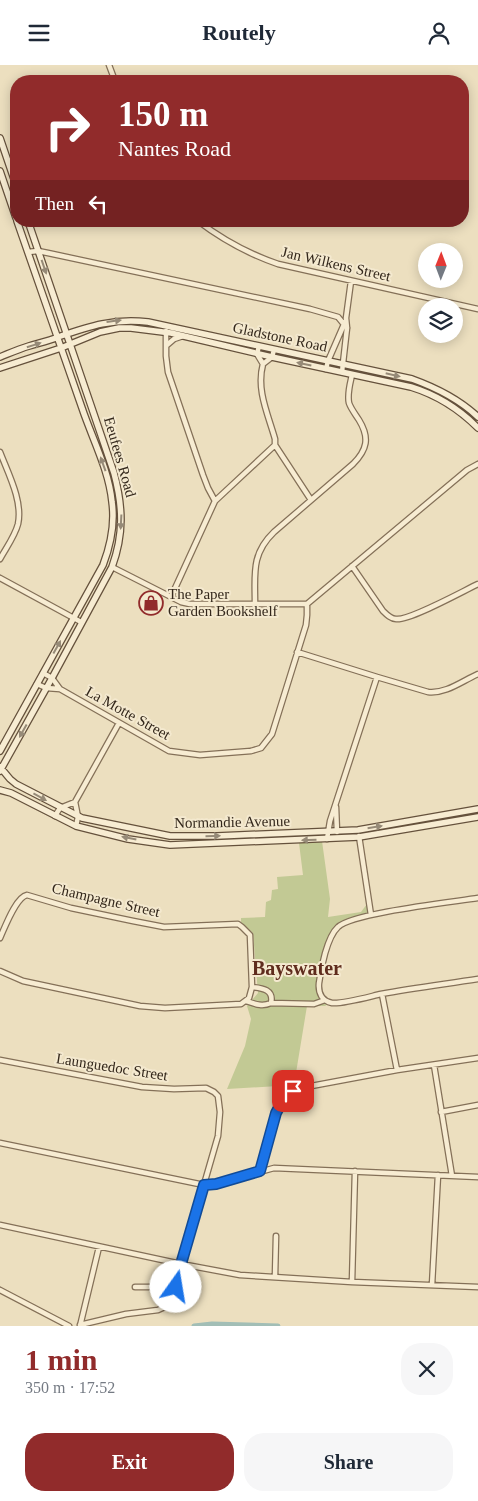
<!DOCTYPE html>
<html lang="en">
<head>
<meta charset="utf-8">
<style>
	:root { --surface:#fff; --page:#f6f6f7; --text:#1f2937; --muted:#747a83; --accent:#912b2b }
	body { margin:0; font-family:"Times New Roman",serif; background:var(--page); color:var(--text); height:100vh; display:flex; flex-direction:column; font-size:19px; white-space:nowrap }
	* { box-sizing:border-box; margin:0 }
	p { font-size:16px; color:var(--muted) }
	.icon { flex:none; width:28px; height:28px; fill:none; stroke:currentColor; stroke-width:2; stroke-linecap:round; stroke-linejoin:round }
	.map { position:relative; height:1261px; overflow:hidden }
	.drawer { display:flex; flex-direction:column; background:var(--surface); flex:1 }
	.drawer>* { flex:none }
	.guide { position:absolute; left:10px; top:10px; width:459px; height:152px; border-radius:20px; box-shadow:0 2px 12px #0003; background:#912b2b; color:#fff; overflow:hidden }
	.needle { width:32px; rotate:1deg }
	.fabs { position:absolute; left:418px; top:178px; display:grid; gap:10px }
	.fabs a { display:grid; place-items:center; width:45px; height:45px; border-radius:50%; background:var(--surface); box-shadow:0 2px 12px #0003; font-size:25px }
	.pin { position:absolute; display:grid; place-items:center; width:42px; height:42px; color:#fff; margin:-21px; border-radius:10px; box-shadow:0 2px 8px #0006 }
	.me { position:absolute; width:55px; margin:-28px; rotate:13deg; stroke-linejoin:round; filter:drop-shadow(0 0 4px #0008) }
	.turn { display:flex; align-items:center; gap:18px; height:105px; padding:0 25px; font-size:22px }
	.turn .icon { width:65px; height:65px; stroke-width:2.5 }
	.turn b { display:block; font-size:35px; line-height:42px }
	.then { display:flex; align-items:center; height:48px; padding:0 25px; background:#0003; gap:10px; font-size:19px }
	.round { display:grid; place-items:center; flex:none; width:52px; height:52px; border-radius:20px; background:var(--page) }
	.headline { display:flex; align-items:center; justify-content:space-between; height:85px; padding:0 25px }
	h1 { font-size:30px; font-weight:700; line-height:38px; color:var(--accent) }
	.action { display:flex; gap:10px; margin-top:auto; padding:10px 25px }
	.action a { flex:1; height:58px; border-radius:20px; background:var(--accent); color:#fff; font-size:20px; font-weight:700; line-height:58px; text-align:center }
	.action a+a { background:var(--page); color:var(--text) }
	header { display:flex; justify-content:space-between; align-items:center; height:65px; padding:0 25px; background:var(--surface); font-size:22px; font-weight:700 }
	.map>svg:first-child { display:block }
	.green { fill:#c2c994 }
	.lines { fill:none; stroke-linecap:round; stroke-linejoin:round }
	.canal { stroke:#a2beb6; stroke-width:5 }
	.street-casing { stroke:#847058; stroke-width:7 }
	.secondary-casing { stroke:#65513c; stroke-width:8 }
	.street { stroke:#f7ecd2; stroke-width:4.5 }
	.secondary { stroke:#f7ecd2; stroke-width:5.5 }
	.oneway { fill:#968a77 }
	.route-casing { stroke:#114b97; stroke-width:12 }
	.route { stroke:#1a73e8; stroke-width:9 }
	.labels { text-anchor:middle; dominant-baseline:central; stroke-width:4; stroke-linejoin:round; paint-order:stroke }
	.street-label { font-size:15px; fill:#34281c; stroke:#f4e9cf }
	.poi-label { font-size:15px; fill:#34281c; stroke:#f4e9cf; text-anchor:start }
	.district-label { font-size:20px; font-weight:bold; fill:#5f2c1d; stroke:#f4e9cf }
</style>
</head>
<body>
<header><svg class="icon" aria-label="menu" viewBox="0 0 24 24"><path d="M4 6h16M4 12h16M4 18h16"/></svg>Routely<svg class="icon" aria-label="person" viewBox="0 0 24 24"><circle cx="12" cy="8" r="4"/><path d="M4 21q1-7 8-7t8 7"/></svg></header>
<div class="map">
<svg width="478" height="1261" viewBox="0 0 478 1261">
	<rect width="100%" height="100%" fill="#ecdfbf"/>
	<path class="green" d="M322 776 330 834 328 852 361 847 367 839 369 849 349 853 340 858 328 876 319 927 328 939 325 941H307L294 1020 227 1024 245 981 251 954 247 941 258 928 253 868 241 857V853L265 852 266 837 271 835 272 825 278 824 277 812 303 810 299 778Z"/>
	<g class="lines">
		<path class="canal" d="M194 1261 212 1259 278 1261"/>
		<g class="street-casing">
			<path id="street" d="M109 0 115 16
				M198 156C223 175 249 189 278 199L478 244
				M28 187 38 186 48 188 310 244 338 252 347 263
				M166 266V291L168 307 203 410 208 423 215 436
				M167 280 174 274 183 271
				M259 281 257 289 263 299
				M274 285 272 292 263 299C256 325 268 349 275 374V380L311 435
				M326 304 328 296 345 257
				M342 307 347 263 346 253 351 216
				M0 387C8 408 23 436 18 459 15 471 6 483 0 494
				M352 501 383 546C387 550 391 554 396 554 409 556 463 526 478 519
				M112 502 181 537 190 539H307
				M0 513 81 557
				M171 532 215 436 275 380
				M255 539C255 509 251 489 274 467L353 399C367 385 370 373 359 355 356 350 351 344 349 338 347 329 350 319 352 310
				M307 539 467 405 478 399
				M297 587 377 612 428 627C446 629 462 616 478 609
				M43 608 52 613 60 624 169 686 200 690 251 686 261 683 272 669 306 560 307 550V539
				M37 619 46 623 60 624
				M336 742 337 767
				M55 751 60 743 75 737
				M76 761 78 752 75 737 119 658
				M359 771 371 850
				M327 774 330 756 377 612
				M478 833C453 837 352 848 338 862 327 872 321 903 319 918 318 928 322 936 332 938 343 939 368 932 381 929 413 923 446 919 478 914
				M0 873C5 862 16 832 27 830L71 843 133 856 164 862 238 859 242 862 250 870 252 922 249 933 241 939 165 943 140 941 23 916 0 906
				M252 922C263 923 274 925 271 938
				M382 929 397 1005
				M246 936C255 939 262 942 271 938L314 939 325 935
				M0 995 142 1022 174 1024 206 1023 214 1027 218 1031 220 1047 218 1071 181 1199 172 1237 169 1240 158 1245 126 1249 80 1260
				M434 1000 452 1111
				M441 1047 478 1040
				M0 1078 204 1120 216 1119 274 1103 478 1112
				M260 1106C265 1088 273 1046 285 1033 291 1026 298 1024 306 1022L397 1005 478 993
				M0 1160 181 1199 240 1210 352 1217 478 1222
				M275 1212 276 1171
				M352 1217 355 1106
				M432 1220 438 1110
				M135 1222H176
				M0 1225 69 1261
				M80 1261 99 1182"/>
		</g>
		<g class="secondary-casing">
			<path id="secondary" d="M0 73 16 120
				M0 106 16 153
				M0 292C10 288 19 284 29 281 39 278 49 276 58 272 90 261 114 253 148 257L412 314C437 323 459 334 478 352
				M0 303 61 283 100 267 119 263H131L171 268 272 292 411 322C437 330 458 343 478 363
				M0 686 103 500C111 479 115 458 112 437 109 405 92 373 82 343 60 281 39 218 17 156
				M0 702 10 714 16 719 82 753 170 771H217L358 765 478 744
				M0 706 52 613 112 502C124 469 123 442 114 408L28 156
				M0 725 11 728 76 761 128 774 170 780 359 772 478 752"/>
		</g>
		<use href="#street" class="street"/>
		<use href="#secondary" class="secondary"/>
	</g>
	<defs><path id="oneway-solid" d="M-6-.8H1V-3.2L6.5 0L1 3.2V.8H-6Z" transform="scale(1.25)"/></defs>
	<g class="oneway">
		<use href="#oneway-solid" transform="translate(44 202) rotate(71)"/>
		<use href="#oneway-solid" transform="translate(114 256) rotate(-7)"/>
		<use href="#oneway-solid" transform="translate(34 280) rotate(-17)"/>
		<use href="#oneway-solid" transform="translate(304 299) rotate(-168)"/>
		<use href="#oneway-solid" transform="translate(393 310) rotate(13)"/>
		<use href="#oneway-solid" transform="translate(103 399) rotate(-110)"/>
		<use href="#oneway-solid" transform="translate(121 457) rotate(93)"/>
		<use href="#oneway-solid" transform="translate(57 582) rotate(-61)"/>
		<use href="#oneway-solid" transform="translate(23 666) rotate(119)"/>
		<use href="#oneway-solid" transform="translate(40 732) rotate(29)"/>
		<use href="#oneway-solid" transform="translate(375 762) rotate(-9)"/>
		<use href="#oneway-solid" transform="translate(213 771) rotate(-1)"/>
		<use href="#oneway-solid" transform="translate(129 773) rotate(-169)"/>
		<use href="#oneway-solid" transform="translate(309 775) rotate(178)"/>
	</g>
	<g class="lines">
		<g class="route-casing">
			<path id="route" d="M176 1222 181 1199 204 1120 216 1119 260 1106 276 1048 284 1033 293 1026"/>
		</g>
		<use href="#route" class="route"/>
	</g>
	<defs>
		<g id="shop-ring" transform="scale(1.25)"><circle r="9.5" fill="#f4e9cf" stroke="#912b2b" stroke-width="1.5"/><path d="M-5-2.5h2.3a2.7 3.5 0 0 1 5.4 0H5L5.5 6h-11ZM-1.5-2.5h3a1.5 2.3 0 0 0-3 0Z" fill="#912b2b"/></g>
	</defs>
	<g fill-rule="evenodd">
		<use href="#shop-ring" x="151" y="538"/>
	</g>
	<g class="labels">
		<g class="street-label">
			<text transform="translate(336 199) rotate(13)">Jan Wilkens Street</text>
			<text transform="translate(280 272) rotate(12)">Gladstone Road</text>
			<text transform="translate(120 392) rotate(74)">Eeufees Road</text>
			<text transform="translate(128 648) rotate(29)">La Motte Street</text>
			<text transform="translate(232 757) rotate(-1)">Normandie Avenue</text>
			<text transform="translate(106 835) rotate(13)">Champagne Street</text>
			<text transform="translate(112 1002) rotate(9)">Launguedoc Street</text>
		</g>
		<g class="poi-label">
			<text x="168" y="529">The Paper<tspan x="168" dy="17">Garden Bookshelf</tspan></text>
		</g>
		<g class="district-label">
			<text x="297" y="903">Bayswater</text>
		</g>
	</g>
</svg>
<div class="fabs">
<a><svg class="needle" viewBox="-14 -14 28 28"><path d="M0-13l5 13h-10z" fill="#e53935"/><path d="M0 13l5-13h-10z" fill="#747a83"/></svg></a>
<a><svg class="icon" aria-label="layers" viewBox="0 0 24 24"><path d="M12 4l9 5-9 5-9-5zM3 14l9 5 9-5"/></svg></a>
</div>
<div class="pin" style="left:293px;top:1026px;background:#d93025"><svg class="icon" aria-label="arrive" viewBox="0 0 24 24"><path d="M6 21V4h12l-3 4 3 4H6"/></svg></div>
<svg class="me" style="left:176px;top:1222px" viewBox="-20 -20 40 40"><circle r="19" fill="#fff"/><path d="M0-13L10 11 0 6-10 11z" fill="#1a73e8"/></svg>
<div class="guide">
<div class="turn"><svg class="icon" aria-label="right" viewBox="0 0 24 24"><path d="M7 20v-9h11M14 6l5 5-5 5"/></svg><div><b>150 m</b>Nantes Road</div></div>
<div class="then">Then<svg class="icon" aria-label="left" viewBox="0 0 24 24"><path d="M17 20v-9H6M10 6l-5 5 5 5"/></svg></div>
</div>
</div>
<section class="drawer">
<div class="headline"><div><h1>1 min</h1><p>350 m · 17:52</p></div><a class="round"><svg class="icon" aria-label="close" viewBox="0 0 24 24"><path d="M6 6l12 12M18 6L6 18"/></svg></a></div>
<div class="action"><a>Exit</a><a>Share</a></div>
</section>
</body>
</html>
